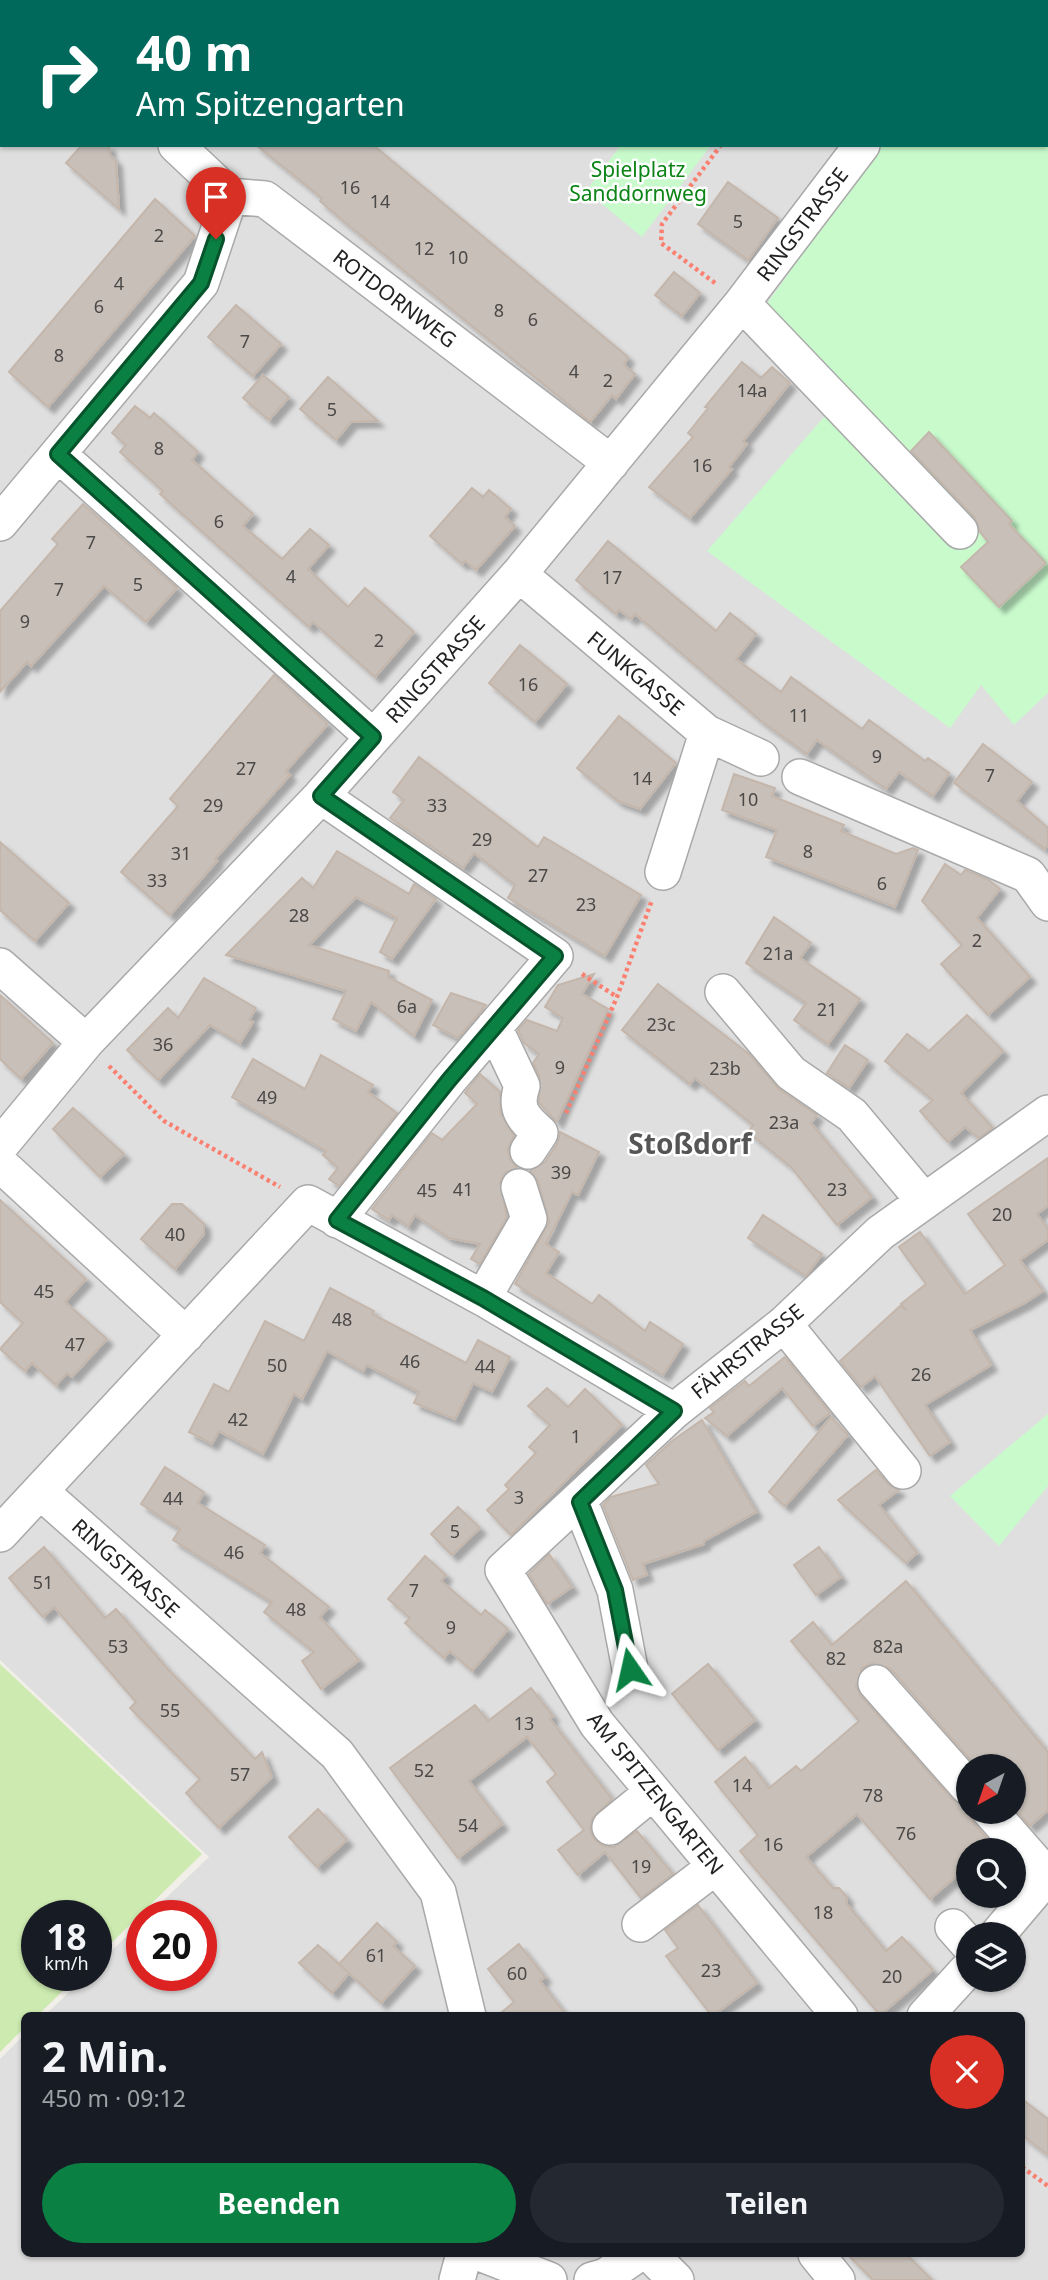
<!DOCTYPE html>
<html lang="de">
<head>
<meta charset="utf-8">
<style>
	:root { --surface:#171b24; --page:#242831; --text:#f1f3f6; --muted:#9ea1a6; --accent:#0b8043 }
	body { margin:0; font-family:"Noto Sans",sans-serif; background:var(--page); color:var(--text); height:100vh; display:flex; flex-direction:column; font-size:26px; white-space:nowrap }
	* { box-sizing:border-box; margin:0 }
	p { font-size:23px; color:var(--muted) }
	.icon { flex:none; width:38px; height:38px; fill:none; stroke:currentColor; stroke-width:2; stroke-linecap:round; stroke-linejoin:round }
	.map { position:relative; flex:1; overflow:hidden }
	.drawer { position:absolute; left:21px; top:2012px; width:1004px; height:245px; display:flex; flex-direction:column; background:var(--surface); border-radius:10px; box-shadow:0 2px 5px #0004 }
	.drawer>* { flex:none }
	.top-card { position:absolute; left:0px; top:0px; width:1048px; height:147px; box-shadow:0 2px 5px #0004; background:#00695c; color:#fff; overflow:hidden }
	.needle { width:46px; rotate:220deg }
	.fabs { position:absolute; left:956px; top:1754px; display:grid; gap:14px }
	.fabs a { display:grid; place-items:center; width:70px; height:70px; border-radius:50%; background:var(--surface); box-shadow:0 2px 5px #0004; font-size:35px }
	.speed { position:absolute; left:21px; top:1900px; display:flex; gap:14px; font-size:35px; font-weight:700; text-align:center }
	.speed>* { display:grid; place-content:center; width:91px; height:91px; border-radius:50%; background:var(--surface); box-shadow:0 2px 5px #0004; line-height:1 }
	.speed small { font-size:18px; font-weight:400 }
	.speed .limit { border:10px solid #d22; background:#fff; color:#111 }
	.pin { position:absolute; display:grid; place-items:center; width:60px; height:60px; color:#fff; margin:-72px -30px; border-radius:50% 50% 50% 0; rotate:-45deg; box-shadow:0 0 7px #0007 }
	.pin .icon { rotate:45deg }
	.me { position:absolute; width:77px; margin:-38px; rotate:349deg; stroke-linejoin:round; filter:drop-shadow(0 0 5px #0008) }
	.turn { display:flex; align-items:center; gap:24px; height:147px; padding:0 21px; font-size:32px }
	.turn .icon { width:91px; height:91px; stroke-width:2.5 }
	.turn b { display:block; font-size:49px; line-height:60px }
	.round { display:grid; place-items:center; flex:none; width:74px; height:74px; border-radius:37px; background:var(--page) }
	.overview { display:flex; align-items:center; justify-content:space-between; height:119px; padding:0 21px }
	h1 { font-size:42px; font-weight:700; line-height:52px }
	.button { display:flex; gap:14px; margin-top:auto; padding:14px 21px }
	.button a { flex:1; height:80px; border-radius:42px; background:var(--accent); color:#fff; font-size:28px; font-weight:700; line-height:80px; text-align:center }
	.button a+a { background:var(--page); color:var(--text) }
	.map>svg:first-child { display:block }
	.residential { fill:#e0dfdf; fill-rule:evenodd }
	.grass { fill:#cdebb0 }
	.park { fill:#c8facc }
	.building { fill:#c7bfb8; stroke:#c4b6ab; stroke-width:2; filter:url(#shadow) }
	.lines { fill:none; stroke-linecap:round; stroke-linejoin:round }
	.minor-casing { stroke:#a9a9a9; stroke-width:38 }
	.path { stroke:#fa8072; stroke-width:4.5; stroke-dasharray:3.5 3.5; stroke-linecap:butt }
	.minor { stroke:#fff; stroke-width:35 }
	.route-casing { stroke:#07532c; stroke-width:18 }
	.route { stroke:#0b8043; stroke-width:12 }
	.labels { text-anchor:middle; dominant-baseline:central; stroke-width:5; stroke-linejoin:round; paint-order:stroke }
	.number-label { font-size:18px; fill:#4b4948 }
	.park-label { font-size:21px; fill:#0c8416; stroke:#fff }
	.street-label { font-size:21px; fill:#222; stroke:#fff }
	.district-label { font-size:28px; font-weight:bold; fill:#555; stroke:#fff }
</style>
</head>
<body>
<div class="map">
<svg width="1048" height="2280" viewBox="0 0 1048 2280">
	<defs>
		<filter id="shadow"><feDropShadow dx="6" dy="6" stdDeviation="2" flood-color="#0004"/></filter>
	</defs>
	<rect width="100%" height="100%" fill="#f2efe9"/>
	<path class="residential" d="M0 0H1048V2280H0V2059L24 2035V2254H1022V2016H44L86 1976H96V1965L142 1922V1976H201V1916H147L209 1857 0 1660ZM2 2H1046V145H2ZM968 1766H1013V1811H968ZM968 1850H1013V1895H968ZM968 1934H1013V1979H968Z"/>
	<path class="grass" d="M0 1664 202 1854 96 1958V1916H37V1976H78L37 2016H24V2028L0 2052Z"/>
	<path class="park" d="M986 0H1048V693L1014 725 981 685 950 728 707 551 844 394 763 309 881 145H1046V2Z
		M621 145H711L642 237 586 191Z
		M1048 1414V1486L999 1546 950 1496Z"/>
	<path class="building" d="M82 145H109L110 155 116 161 119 209 66 163Z
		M256 145H373L628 357 624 365 635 374 616 399 612 395 590 422 342 220 320 201 322 198Z
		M728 182 778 218 748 260 698 224Z
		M155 199 195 236 48 407 9 372Z
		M674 272 700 293 682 316 655 295Z
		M236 305 281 344 253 376 208 337Z
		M742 362 761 378 772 367 790 383 743 441 747 444 729 467 732 469 690 518 649 487 693 437 688 433 708 408 705 407Z
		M263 375 289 397 269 420 243 398Z
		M328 377 378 421 351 422 336 440 300 409Z
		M135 406 150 418 154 413 198 452 192 460 253 514 243 526 282 559 310 529 329 545 308 569 348 607 365 588 414 632 375 677 313 622 309 627 160 494 163 491 120 452 126 445 112 433Z
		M929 432 1012 521 1009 524 1046 563 999 607 961 567 988 542 980 532 975 518 911 451Z
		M472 488 483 497 489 490 511 509 505 517 515 526 476 570 465 561 462 564 430 536Z
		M83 504 177 588 146 622 104 586 31 666 27 662 0 692V611L58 544 52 539Z
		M608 541 716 631 730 613 756 634 736 659 781 692 791 677 862 729 869 720 925 761 928 758 949 773 933 796 899 772 886 789 817 740 807 754 760 720 635 614 631 619 619 610 616 614 576 580Z
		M520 645 567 684 535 722 489 683Z
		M274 675 328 724 286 771 290 775 215 859 217 861 170 915 121 872 178 806 170 799Z
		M619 716 676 763 640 809 618 801 577 768Z
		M983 744 1032 782 1017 801 1048 828V845L1045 849 954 783Z
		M419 757 538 847 544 837 641 895 605 956 508 898 515 885 474 853 463 868 390 818 404 800 393 792Z
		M734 774 775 788 772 796 844 825 841 831 896 854 913 848 918 850 895 907 766 857 777 830 722 810Z
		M0 842 69 903 35 941 0 910Z
		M337 851 409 894 414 884 436 899 392 959 380 952 397 918 356 897 309 945 389 971 388 977 432 1000 414 1036 371 1002 356 1031 333 1019 346 991 226 955 302 878 313 888Z
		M945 864 961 875 965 870 989 880 1000 889 977 918 1030 977 988 1015 941 964 962 945 922 901Z
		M774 917 811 943 800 958 860 999 828 1044 794 1020 806 1003 746 963Z
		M594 974 582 994 608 1009 557 1122 539 1103 540 1078 533 1063 539 1054 524 1043 518 1030 527 1020 557 1031 563 1018 545 1007 558 985Z
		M204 978 256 1008 249 1020 253 1022 240 1043 210 1025 158 1080 127 1050 168 1008 178 1018Z
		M658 984 749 1054 779 1089 817 1115 811 1123 872 1197 837 1225 791 1167 748 1132 753 1125 695 1078 690 1084 622 1030Z
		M451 993 486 1005 458 1038 433 1025Z
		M0 995 53 1043 21 1079 0 1059Z
		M967 1015 1003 1051 961 1093 993 1128 979 1138 965 1127 948 1142 920 1111 933 1100 885 1061 907 1034 929 1051Z
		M845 1045 868 1060 849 1088 827 1073Z
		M321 1055 373 1085 368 1092 397 1113 339 1186 329 1179 338 1168 323 1155 326 1151 232 1097 253 1059 305 1089Z
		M480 1074 500 1092 501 1114 514 1136 508 1149 510 1159 517 1168 505 1173 500 1182 507 1217 480 1264 471 1259 480 1244 449 1238 415 1215 408 1226 392 1215 389 1220 372 1209 432 1133 442 1140 477 1104 465 1093Z
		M73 1108 124 1154 100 1177 53 1129Z
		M560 1132 599 1152 578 1195 572 1192 546 1244 559 1252 546 1273 592 1304 599 1295 645 1331 650 1322 683 1344 663 1375 515 1284 549 1222 538 1181 530 1171 545 1162 557 1144Z
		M1048 1158V1206L1037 1214 1048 1229V1240L1020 1260 1043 1291 1025 1303 970 1330 991 1365 925 1405 950 1442 930 1456 875 1376 861 1387 840 1361 900 1306 906 1310 901 1304 926 1284 899 1247 920 1232 965 1294 1005 1265 968 1214Z
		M0 1200 86 1279 65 1302 107 1339 72 1377 67 1373 56 1385 32 1363 25 1371 0 1349 23 1323 0 1302Z
		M172 1204H182L204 1224V1234L175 1269 141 1239Z
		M763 1215 822 1254 806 1276 748 1238Z
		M330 1288 374 1311 372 1314 466 1363 478 1340 510 1357 492 1392 473 1383 455 1419 414 1403 419 1392 367 1365 363 1371 327 1351 302 1399 294 1394 263 1454 219 1431 212 1444 189 1432 214 1384 229 1392 265 1321 304 1341Z
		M785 1357 830 1413 813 1426 782 1388 727 1436 705 1418 714 1412 710 1408 745 1381 749 1386Z
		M547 1388 568 1407 585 1389 622 1425 511 1535 487 1510 509 1489 505 1485 536 1453 529 1447 550 1425 528 1406Z
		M831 1417 848 1435 785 1506 769 1492Z
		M702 1420 756 1512 704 1541V1544L643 1564 647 1575 633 1580 603 1505 611 1497 659 1484 646 1465 672 1441Z
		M165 1467 204 1492 198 1503 265 1545 260 1553 329 1607 320 1617 359 1660 321 1689 302 1661 314 1652 264 1612 272 1602 173 1540 180 1529 141 1504Z
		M876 1470 888 1484 899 1490 879 1505 917 1553 906 1563 838 1500Z
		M458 1507 480 1528 452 1555 431 1534Z
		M44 1547 105 1618 116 1609 165 1666 255 1759 262 1752 272 1777 219 1828 186 1793 200 1779 130 1708 136 1702 54 1607 43 1617 9 1578Z
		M819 1547 841 1577 816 1595 794 1565Z
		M549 1554 572 1587 547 1604 529 1574Z
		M425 1556 446 1575 441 1581 481 1615 485 1610 508 1629 472 1671 450 1651 444 1658 405 1623 410 1618 388 1599Z
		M906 1581 1048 1752V1810L1030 1826 1013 1807V1766H976L891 1669 873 1663 862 1668 856 1686 861 1696 953 1800 968 1807 974 1824 993 1845 987 1850H968V1866L930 1899 857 1814 806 1857 833 1888H839L847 1897 846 1903 886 1951 902 1937 933 1970 880 2015 740 1851 758 1835 715 1782 745 1757 769 1788 796 1766 801 1771 859 1721 791 1641 813 1622 832 1645Z
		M708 1664 755 1720 718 1750 672 1694Z
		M531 1688 553 1716 550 1719 612 1799 592 1819 590 1830 594 1839 604 1846 614 1847 637 1831 673 1874 641 1898 605 1852 578 1875 558 1850 584 1830 547 1782 556 1774 527 1737 469 1781 502 1824 458 1858 390 1768 475 1705 488 1721Z
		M318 1809 347 1840 317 1867 289 1837Z
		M698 1905 757 1983 712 2016 666 1956 678 1948 665 1930Z
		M377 1923 397 1942 393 1946 415 1966 381 2003 349 1973 332 1993 299 1963 318 1945 348 1972 339 1964Z
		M519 1944 545 1977 540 1981 567 2016H497L514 2002 488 1969Z
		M1022 2099 1048 2119V2155L1022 2135Z
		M847 2254H906L932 2280H873Z"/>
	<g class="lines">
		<g class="minor-casing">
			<path id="minor" d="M22 0 24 2
				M972 2 973 0
				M176 145 230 196 265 199 611 463
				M742 303 960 531
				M58 454 373 737
				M0 523 201 283 230 196
				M519 574 707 733 761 758
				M800 777 1028 875 1048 903
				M321 796 555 956 449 1080 337 1220
				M663 872 707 733
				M0 966 86 1042
				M723 992 791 1073 852 1115 924 1201
				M494 1027 522 1086C514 1109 523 1118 540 1133L528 1151
				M0 1146 86 1042 321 796 519 574 742 303 862 145
				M0 1164 186 1335
				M483 1298 529 1219 519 1187
				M784 1324 903 1471
				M674 1411 503 1570 597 1724 840 2016
				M41 1492 337 1754 438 1892 468 2016
				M580 1502 615 1590 630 1669
				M0 1534 308 1203 483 1298 674 1411 784 1324 880 1233 1048 1113
				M876 1683 968 1787
				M990 1811 1047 1876
				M610 1827 653 1792
				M640 1924 715 1867
				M953 1927 968 1944
				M998 1934 1048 1875
				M925 2016 968 1969
				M482 2254 549 2280
				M650 2254 676 2280
				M816 2254 837 2280
				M457 2280 464 2254
				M592 2280 606 2276 638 2254"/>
		</g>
		<path class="path" d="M655 0V2
			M715 283 661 243 662 224 721 145
			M582 974 617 997
			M109 1066 164 1121 280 1187
			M566 1113 617 997 652 900
			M1022 2167 1048 2186"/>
		<use href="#minor" class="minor"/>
	</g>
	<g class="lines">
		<g class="route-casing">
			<path id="route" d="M216 239 201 283 58 454 373 737 321 796 555 956 449 1080 337 1220 483 1298 674 1411 580 1502 615 1590 630 1669"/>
		</g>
		<use href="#route" class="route"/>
	</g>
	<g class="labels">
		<g class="number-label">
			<text x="350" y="187">16</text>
			<text x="380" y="201">14</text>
			<text x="738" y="221">5</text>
			<text x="159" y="235">2</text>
			<text x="424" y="248">12</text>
			<text x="458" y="257">10</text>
			<text x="119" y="283">4</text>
			<text x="99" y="306">6</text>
			<text x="499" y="310">8</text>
			<text x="533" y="319">6</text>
			<text x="245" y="341">7</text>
			<text x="59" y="355">8</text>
			<text x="574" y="371">4</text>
			<text x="608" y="380">2</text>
			<text x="752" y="390">14a</text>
			<text x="332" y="409">5</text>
			<text x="159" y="448">8</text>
			<text x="702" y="465">16</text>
			<text x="219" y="521">6</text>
			<text x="91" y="542">7</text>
			<text x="291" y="576">4</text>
			<text x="612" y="577">17</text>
			<text x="138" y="584">5</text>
			<text x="59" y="589">7</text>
			<text x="25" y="621">9</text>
			<text x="379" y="640">2</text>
			<text x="528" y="684">16</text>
			<text x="799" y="715">11</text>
			<text x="877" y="756">9</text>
			<text x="246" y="768">27</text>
			<text x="990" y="775">7</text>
			<text x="642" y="778">14</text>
			<text x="748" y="799">10</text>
			<text x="213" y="805">29</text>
			<text x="437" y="805">33</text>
			<text x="482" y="839">29</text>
			<text x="808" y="851">8</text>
			<text x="181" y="853">31</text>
			<text x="538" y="875">27</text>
			<text x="157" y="880">33</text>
			<text x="882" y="883">6</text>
			<text x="586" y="904">23</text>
			<text x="299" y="915">28</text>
			<text x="977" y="940">2</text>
			<text x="778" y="953">21a</text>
			<text x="407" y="1006">6a</text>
			<text x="827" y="1009">21</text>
			<text x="661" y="1024">23c</text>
			<text x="163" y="1044">36</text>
			<text x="560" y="1067">9</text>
			<text x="725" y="1068">23b</text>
			<text x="267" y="1097">49</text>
			<text x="784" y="1122">23a</text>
			<text x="561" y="1172">39</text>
			<text x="463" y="1189">41</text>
			<text x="837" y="1189">23</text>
			<text x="427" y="1190">45</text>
			<text x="1002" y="1214">20</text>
			<text x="175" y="1234">40</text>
			<text x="44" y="1291">45</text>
			<text x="342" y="1319">48</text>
			<text x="75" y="1344">47</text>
			<text x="410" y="1361">46</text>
			<text x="277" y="1365">50</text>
			<text x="485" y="1366">44</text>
			<text x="921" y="1374">26</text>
			<text x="238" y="1419">42</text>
			<text x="576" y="1436">1</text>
			<text x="519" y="1497">3</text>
			<text x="173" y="1498">44</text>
			<text x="455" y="1531">5</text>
			<text x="234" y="1552">46</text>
			<text x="43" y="1582">51</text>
			<text x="414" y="1590">7</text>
			<text x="296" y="1609">48</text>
			<text x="451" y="1627">9</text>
			<text x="118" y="1646">53</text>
			<text x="888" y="1646">82a</text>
			<text x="836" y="1658">82</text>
			<text x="170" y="1710">55</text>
			<text x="524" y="1723">13</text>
			<text x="424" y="1770">52</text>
			<text x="240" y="1774">57</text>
			<text x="742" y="1785">14</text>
			<text x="873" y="1795">78</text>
			<text x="468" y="1825">54</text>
			<text x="906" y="1833">76</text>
			<text x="773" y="1844">16</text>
			<text x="641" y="1866">19</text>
			<text x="823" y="1912">18</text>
			<text x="376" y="1955">61</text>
			<text x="711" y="1970">23</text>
			<text x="517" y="1973">60</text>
			<text x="892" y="1976">20</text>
		</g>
		<g class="park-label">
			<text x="638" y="169">Spielplatz<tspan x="638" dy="24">Sanddornweg</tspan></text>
		</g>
		<g class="street-label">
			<text transform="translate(802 224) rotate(-53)">RINGSTRASSE</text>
			<text transform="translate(395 298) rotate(37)">ROTDORNWEG</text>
			<text transform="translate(435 669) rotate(-48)">RINGSTRASSE</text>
			<text transform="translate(636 673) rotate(40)">FUNKGASSE</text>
			<text transform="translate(747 1351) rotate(-39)">FÄHRSTRASSE</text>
			<text transform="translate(126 1568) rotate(42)">RINGSTRASSE</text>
			<text transform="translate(656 1793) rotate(51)">AM SPITZENGARTEN</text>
		</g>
		<g class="district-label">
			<text x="690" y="1143">Stoßdorf</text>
		</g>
	</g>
</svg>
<div class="fabs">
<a><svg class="needle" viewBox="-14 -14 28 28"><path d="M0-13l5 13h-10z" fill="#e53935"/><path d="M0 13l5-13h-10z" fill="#9ea1a6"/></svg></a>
<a><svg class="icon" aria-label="search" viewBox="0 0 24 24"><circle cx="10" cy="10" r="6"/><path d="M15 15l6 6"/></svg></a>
<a><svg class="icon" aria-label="layers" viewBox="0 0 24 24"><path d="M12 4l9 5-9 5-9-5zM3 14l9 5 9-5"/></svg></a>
</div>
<div class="speed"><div>18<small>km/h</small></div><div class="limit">20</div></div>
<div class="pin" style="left:216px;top:239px;background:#d93025"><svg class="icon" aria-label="arrive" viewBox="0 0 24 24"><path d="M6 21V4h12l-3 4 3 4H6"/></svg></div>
<svg class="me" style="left:630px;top:1669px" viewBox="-20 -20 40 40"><path d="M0-17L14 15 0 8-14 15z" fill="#0b8043" stroke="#fff" stroke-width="4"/></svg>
<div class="top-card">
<div class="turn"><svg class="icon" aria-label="right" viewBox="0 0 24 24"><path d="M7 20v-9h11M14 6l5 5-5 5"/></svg><div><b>40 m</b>Am Spitzengarten</div></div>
</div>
<section class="drawer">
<div class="overview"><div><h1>2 Min.</h1><p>450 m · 09:12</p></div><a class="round" style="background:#d93025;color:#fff"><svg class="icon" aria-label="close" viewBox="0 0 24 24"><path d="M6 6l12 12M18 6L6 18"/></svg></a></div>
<div class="button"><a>Beenden</a><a>Teilen</a></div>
</section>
</div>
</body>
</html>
